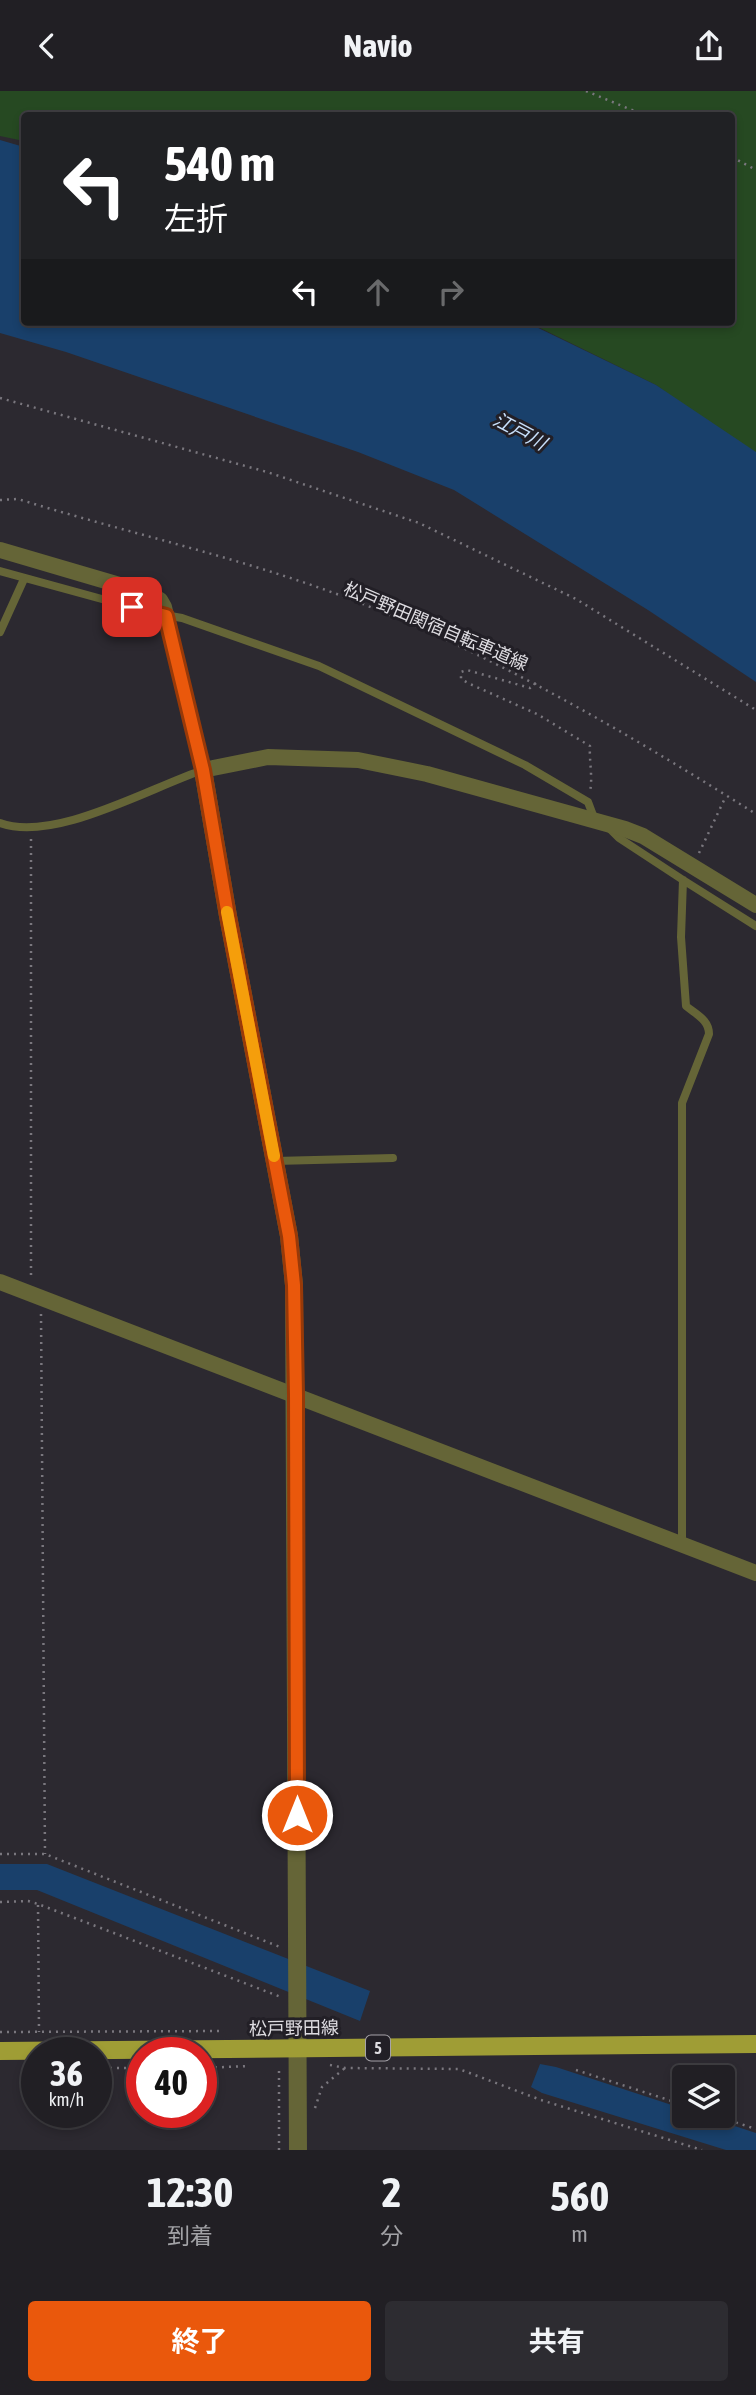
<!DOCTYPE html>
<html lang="ja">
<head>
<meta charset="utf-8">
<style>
	:root { --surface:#211f24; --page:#2d2c31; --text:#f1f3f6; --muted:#a2a2a6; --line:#3e3d41; --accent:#ea580c }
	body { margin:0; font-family:"Asap Condensed","Noto Sans JP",sans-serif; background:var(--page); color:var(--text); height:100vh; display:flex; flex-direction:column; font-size:26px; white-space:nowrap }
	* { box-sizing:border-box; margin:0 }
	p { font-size:23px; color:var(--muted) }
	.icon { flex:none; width:38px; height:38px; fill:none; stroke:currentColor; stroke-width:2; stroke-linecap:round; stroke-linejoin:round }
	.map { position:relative; height:2059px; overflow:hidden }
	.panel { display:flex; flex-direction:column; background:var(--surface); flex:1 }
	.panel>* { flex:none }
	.top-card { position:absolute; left:21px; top:21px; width:714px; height:214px; border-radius:7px; box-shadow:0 4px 10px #0003,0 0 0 2px var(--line); background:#202124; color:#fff; overflow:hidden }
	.tools { position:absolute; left:672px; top:1974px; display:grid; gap:14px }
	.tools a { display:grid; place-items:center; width:63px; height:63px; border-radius:7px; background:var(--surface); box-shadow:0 4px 10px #0003,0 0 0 2px var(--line); font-size:35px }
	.speed { position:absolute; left:21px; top:1946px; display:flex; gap:14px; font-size:35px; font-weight:700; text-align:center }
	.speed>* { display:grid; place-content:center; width:91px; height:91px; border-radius:50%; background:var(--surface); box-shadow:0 4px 10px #0003,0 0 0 2px var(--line); line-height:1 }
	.speed small { font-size:18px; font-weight:400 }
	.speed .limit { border:10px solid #d22; background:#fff; color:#111 }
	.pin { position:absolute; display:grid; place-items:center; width:60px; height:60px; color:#fff; margin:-30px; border-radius:14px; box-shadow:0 4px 10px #0006 }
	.me { position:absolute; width:77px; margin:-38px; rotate:0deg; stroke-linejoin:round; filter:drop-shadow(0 0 5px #0008) }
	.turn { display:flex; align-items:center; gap:24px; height:147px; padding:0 28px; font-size:32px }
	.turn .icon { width:91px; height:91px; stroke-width:2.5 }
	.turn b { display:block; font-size:49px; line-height:60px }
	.lanes { display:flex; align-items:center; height:66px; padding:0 28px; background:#0003; justify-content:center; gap:35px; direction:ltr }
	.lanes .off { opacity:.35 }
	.eta { display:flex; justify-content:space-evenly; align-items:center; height:119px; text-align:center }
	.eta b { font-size:42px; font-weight:700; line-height:49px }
	.action { display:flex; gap:14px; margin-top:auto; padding:14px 28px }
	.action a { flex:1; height:80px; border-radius:7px; background:var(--accent); color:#fff; font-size:28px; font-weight:700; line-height:80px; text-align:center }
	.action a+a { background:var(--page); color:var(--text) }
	header { display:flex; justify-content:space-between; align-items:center; height:91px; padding:0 28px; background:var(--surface); font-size:32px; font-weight:700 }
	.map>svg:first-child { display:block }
	.green { fill:#264922 }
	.water { fill:#19406b }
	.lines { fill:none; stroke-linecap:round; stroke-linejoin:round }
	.path { stroke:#7a777e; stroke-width:2.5; stroke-dasharray:2 5; stroke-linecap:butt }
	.service { stroke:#656537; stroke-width:8 }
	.minor { stroke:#656537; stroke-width:16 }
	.tertiary { stroke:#656537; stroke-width:18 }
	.primary { stroke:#9f9d35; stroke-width:18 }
	.route-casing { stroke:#983908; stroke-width:18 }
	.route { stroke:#ea580c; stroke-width:12 }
	.slow { stroke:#f59e0b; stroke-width:12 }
	.labels { text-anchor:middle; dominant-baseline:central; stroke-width:6; stroke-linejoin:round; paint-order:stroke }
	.shield { fill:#221f26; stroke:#a6a3a9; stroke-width:2 }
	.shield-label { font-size:16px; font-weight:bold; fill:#dedce1 }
	.street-label { font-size:18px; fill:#dedce1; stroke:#221f26 }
	.water-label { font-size:19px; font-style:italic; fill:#c8e0fc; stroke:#221f26 }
</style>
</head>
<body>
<header><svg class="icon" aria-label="back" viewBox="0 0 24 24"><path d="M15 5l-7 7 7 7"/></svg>Navio<svg class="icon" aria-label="share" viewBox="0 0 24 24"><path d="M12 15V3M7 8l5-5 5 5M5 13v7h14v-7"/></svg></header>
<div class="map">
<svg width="756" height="2059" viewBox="0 0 756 2059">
	<rect width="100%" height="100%" fill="#2c2930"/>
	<path class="green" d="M0 0H756V366L656 294 528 231H732V24H24V50L0 45Z"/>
	<path class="water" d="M0 49 24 56V231H526L656 294 756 361V591L648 519 454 399 358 361 66 261 0 242Z
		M0 1773H47L370 1900 360 1930 37 1799H0Z
		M540 1973 556 1976 684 2018V2025H704L756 2042V2059H726L542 2002 531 1996Z"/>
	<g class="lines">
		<path class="path" d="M586 0 644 24
			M732 66 756 79
			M0 307 267 381 419 432 576 508 756 619
			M0 409 18 408C134 444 256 470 368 515 505 570 632 645 756 723
			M536 592 530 597 467 579 461 581V588L470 593 537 623 590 655C589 669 593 687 590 700
			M31 748V1186
			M699 762 726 705
			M41 1223 45 1763
			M0 1763H45L280 1856
			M0 1811 28 1810 38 1813 281 1906
			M38 1814 39 1941
			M0 1941 224 1940
			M330 1974 345 1977 459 1978 541 2009 702 2059
			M28 1977H37
			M96 1977H142
			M201 1977 250 1975
			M576 1979 684 2014
			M315 2017 322 1996 345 1977
			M716 2025 756 2038
			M279 2059V1975"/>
		<path class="service" d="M0 480 153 522 182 527 319 575 525 674 588 711 594 727
			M0 541 24 488
			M0 732C54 752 149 697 203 679
			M610 738 619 747 683 789 756 835
			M275 1070 393 1067
			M682 1453V1012L709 943C709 929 697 924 686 915L681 846 683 789"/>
		<path class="minor" d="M0 459 150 503 160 509 164 516 203 679 268 666 358 669 427 683 625 738 643 745 756 814
			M0 1191 756 1482"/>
		<path class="tertiary" d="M203 679 228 825 289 1145 294 1194 298 2059"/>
		<path class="primary" d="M0 1960 756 1953"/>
	</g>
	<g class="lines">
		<g class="route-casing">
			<path id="route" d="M132 516 166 525 203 679 228 825 289 1145 294 1194 296 1304 297 1724"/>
		</g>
		<use href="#route" class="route"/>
		<path class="slow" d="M227 821 274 1065"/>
	</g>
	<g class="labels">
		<rect class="shield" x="366" y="1944.5" width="24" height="25" rx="5"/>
		<g class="shield-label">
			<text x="378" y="1957">5</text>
		</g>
		<g class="street-label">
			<text transform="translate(436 535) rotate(23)">松戸野田関宿自転車道線</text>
			<text transform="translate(294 1937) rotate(-1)">松戸野田線</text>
		</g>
		<g class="water-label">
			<text transform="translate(520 340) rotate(28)">江戸川</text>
		</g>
	</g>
</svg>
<div class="tools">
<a><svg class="icon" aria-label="layers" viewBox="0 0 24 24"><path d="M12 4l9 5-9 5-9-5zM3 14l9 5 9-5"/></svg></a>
</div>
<div class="speed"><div>36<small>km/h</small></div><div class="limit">40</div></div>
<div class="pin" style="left:132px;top:516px;background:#d93025"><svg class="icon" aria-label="arrive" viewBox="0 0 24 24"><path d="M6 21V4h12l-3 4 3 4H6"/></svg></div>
<svg class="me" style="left:297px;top:1724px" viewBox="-20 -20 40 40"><circle r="17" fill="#ea580c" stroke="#fff" stroke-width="3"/><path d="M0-11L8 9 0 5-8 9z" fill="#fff"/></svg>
<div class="top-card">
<div class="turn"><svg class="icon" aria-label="left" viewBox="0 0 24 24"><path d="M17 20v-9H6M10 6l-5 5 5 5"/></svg><div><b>540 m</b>左折</div></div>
<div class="lanes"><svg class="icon" aria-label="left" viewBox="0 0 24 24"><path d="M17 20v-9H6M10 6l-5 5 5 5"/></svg><svg class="icon off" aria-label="ahead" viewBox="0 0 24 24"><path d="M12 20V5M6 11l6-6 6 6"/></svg><svg class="icon off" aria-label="right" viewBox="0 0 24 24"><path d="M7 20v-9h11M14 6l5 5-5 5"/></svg></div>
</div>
</div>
<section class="panel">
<div class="eta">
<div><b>12:30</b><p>到着</p></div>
<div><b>2</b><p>分</p></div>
<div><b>560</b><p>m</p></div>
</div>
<div class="action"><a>終了</a><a>共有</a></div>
</section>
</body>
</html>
